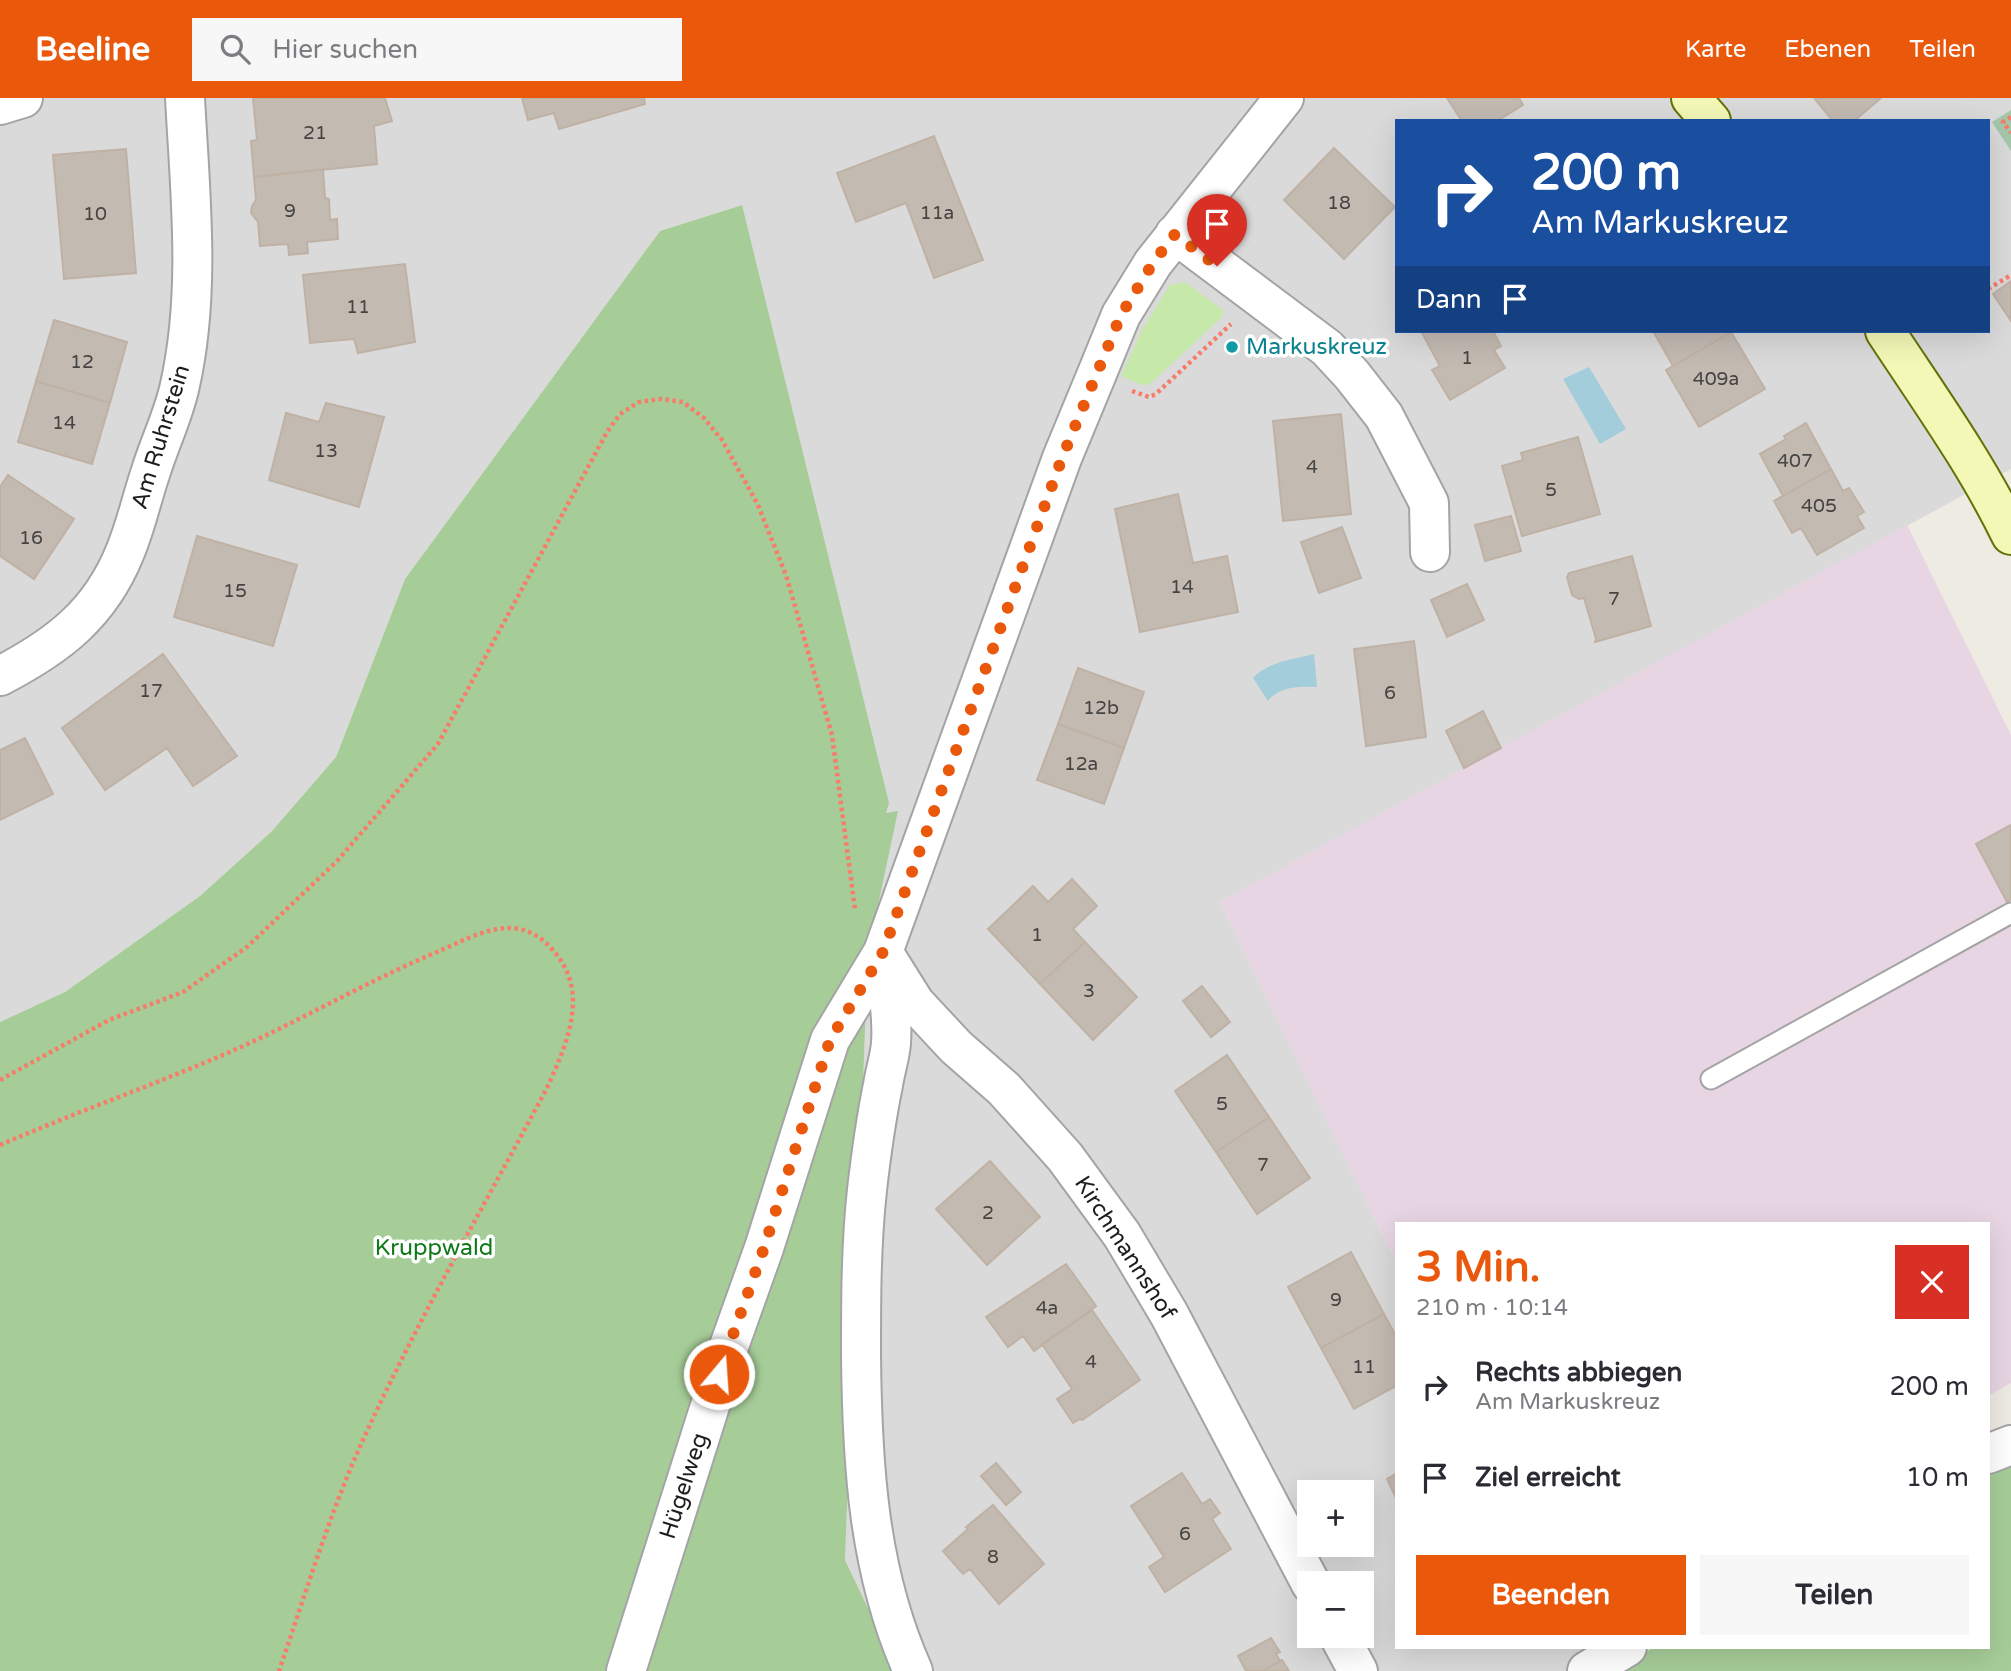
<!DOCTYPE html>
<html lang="de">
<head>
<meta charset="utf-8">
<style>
	:root { --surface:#fff; --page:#f7f7f7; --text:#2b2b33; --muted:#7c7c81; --accent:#ea580c }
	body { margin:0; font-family:"Varela Round",sans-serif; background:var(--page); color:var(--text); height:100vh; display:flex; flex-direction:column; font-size:26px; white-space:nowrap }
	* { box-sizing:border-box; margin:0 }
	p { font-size:23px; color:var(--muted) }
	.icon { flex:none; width:38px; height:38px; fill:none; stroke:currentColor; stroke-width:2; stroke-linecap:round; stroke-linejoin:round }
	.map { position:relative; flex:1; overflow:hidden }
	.sheet { position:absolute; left:1395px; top:1124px; width:595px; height:427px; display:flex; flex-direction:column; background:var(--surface); border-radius:0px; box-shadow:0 7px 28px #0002 }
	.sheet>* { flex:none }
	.hud { position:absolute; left:1395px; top:21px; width:595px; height:214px; border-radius:0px; box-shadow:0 7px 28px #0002; background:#1a4fa0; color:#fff; overflow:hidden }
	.tools { position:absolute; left:1297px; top:1382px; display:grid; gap:14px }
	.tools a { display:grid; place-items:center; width:77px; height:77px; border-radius:0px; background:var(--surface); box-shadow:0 7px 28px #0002; font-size:35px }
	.pin { position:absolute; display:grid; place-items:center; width:60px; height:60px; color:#fff; margin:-72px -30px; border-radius:50% 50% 50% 0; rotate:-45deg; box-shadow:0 0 7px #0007 }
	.pin .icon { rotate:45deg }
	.me { position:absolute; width:77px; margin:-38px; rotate:18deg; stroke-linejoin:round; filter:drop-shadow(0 0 5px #0008) }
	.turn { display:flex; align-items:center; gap:24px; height:147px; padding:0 21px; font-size:32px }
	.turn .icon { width:91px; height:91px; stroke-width:2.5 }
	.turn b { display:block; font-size:49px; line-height:60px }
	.then { display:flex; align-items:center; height:66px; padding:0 21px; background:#0003; gap:14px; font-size:26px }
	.round { display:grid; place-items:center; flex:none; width:74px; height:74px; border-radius:0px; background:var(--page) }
	.summary { display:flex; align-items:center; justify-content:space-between; height:119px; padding:0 21px }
	h1 { font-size:42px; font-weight:800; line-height:52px; color:var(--accent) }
	.primary-button { display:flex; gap:14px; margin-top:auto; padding:14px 21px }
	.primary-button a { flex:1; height:80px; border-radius:0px; background:var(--accent); color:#fff; font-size:28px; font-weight:800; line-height:80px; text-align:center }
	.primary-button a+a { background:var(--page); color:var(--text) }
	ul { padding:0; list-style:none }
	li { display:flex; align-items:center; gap:21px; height:91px; padding:0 21px }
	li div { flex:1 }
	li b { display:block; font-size:26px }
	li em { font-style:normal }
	header { display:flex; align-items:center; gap:42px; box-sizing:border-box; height:98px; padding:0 35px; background:var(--accent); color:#fff }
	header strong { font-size:33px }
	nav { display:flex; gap:38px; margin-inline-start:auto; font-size:24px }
	.search { width:490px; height:63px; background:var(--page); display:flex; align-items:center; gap:18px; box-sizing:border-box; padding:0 24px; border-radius:0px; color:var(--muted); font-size:26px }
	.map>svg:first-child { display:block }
	.residential { fill:#dbdada; fill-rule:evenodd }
	.industrial { fill:#e7d5e3 }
	.grass { fill:#c6e8a9 }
	.forest { fill:#a6cd98 }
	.cemetery { fill:#a4c7aa }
	.water { fill:#a3cddb }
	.building { fill:#c3bab2; stroke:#bfb2a5; stroke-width:2 }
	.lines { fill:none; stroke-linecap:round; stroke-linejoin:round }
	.service-casing { stroke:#a4a4a4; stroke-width:23 }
	.minor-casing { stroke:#a4a4a4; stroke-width:42 }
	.secondary-casing { stroke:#637206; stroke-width:42 }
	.path { stroke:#f87c6a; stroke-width:4.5; stroke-dasharray:3.5 3.5; stroke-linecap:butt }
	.service { stroke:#fff; stroke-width:19 }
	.minor { stroke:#fff; stroke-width:38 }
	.secondary { stroke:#f3f8b6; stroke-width:38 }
	.route { stroke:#ea580c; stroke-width:12; stroke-dasharray:0 21.6 }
	.culture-dot { fill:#0f9aa8; stroke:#fff; stroke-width:2.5 }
	.labels { text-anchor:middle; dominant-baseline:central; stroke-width:7; stroke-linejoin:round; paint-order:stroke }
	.number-label { font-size:19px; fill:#464442 }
	.culture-label { font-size:23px; fill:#0d838f; stroke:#fff; text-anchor:start }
	.street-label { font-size:23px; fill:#1d1d1d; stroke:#fff }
	.park-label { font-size:23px; fill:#0d7918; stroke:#fff }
</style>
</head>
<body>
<header>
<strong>Beeline</strong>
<div class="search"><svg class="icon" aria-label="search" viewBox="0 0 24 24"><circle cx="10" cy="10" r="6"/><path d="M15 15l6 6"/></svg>Hier suchen</div>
<nav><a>Karte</a><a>Ebenen</a><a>Teilen</a></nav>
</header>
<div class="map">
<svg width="2011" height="1573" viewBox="0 0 2011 1573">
	<rect width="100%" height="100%" fill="#eeebe3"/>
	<path class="residential" d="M0 0H2011V371L1220 804 1396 1164V1549H1583L1592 1573H898L845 1462 868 854 897 714 886 715 741 107 660 133 405 481 336 659 272 733 200 798 65 894 0 924ZM1396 23H1988V233H1396ZM1309 1395H1362V1447H1309ZM1309 1486H1362V1538H1309Z"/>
	<path class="industrial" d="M1907 427 2011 637V1285L1988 1298V1125H1396V1164L1220 804Z"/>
	<path class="grass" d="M1185 184 1224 213 1221 220 1150 286 1142 287 1121 278 1142 232 1170 187Z"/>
	<path class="forest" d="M742 107 889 705 886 715 898 713 868 854 845 1462 898 1573H0V924L65 894 200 798 272 733 336 659 405 481 660 133Z
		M2011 1346V1573H1616L1654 1549H1988V1357Z"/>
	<path class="cemetery" d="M2011 12V53L1992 24Z"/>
	<path class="water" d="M1589 269 1626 331 1600 346 1563 281Z
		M1314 556 1317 589C1300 588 1279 588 1268 603L1253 580C1267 564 1294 561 1314 556Z"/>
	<path class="building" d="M253 0H385L392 23 374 28 377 66 254 79 251 43 257 42Z
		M522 0H644L645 6 559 31 554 15 528 22Z
		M1447 0H1519L1523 7 1497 23H1462Z
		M1814 0H1881L1854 23H1833Z
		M934 38 983 162 934 180 906 105 856 124 837 75Z
		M1334 50 1395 109 1344 161 1284 102Z
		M126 51 136 175 64 181 53 57Z
		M323 71 325 100 329 101 330 122 337 121 338 141 307 144 308 155 289 157 288 146 260 148 258 124 251 115 252 108 256 102 254 79Z
		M405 166 415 244 358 255 354 241 310 245 303 177Z
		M2011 183V223L1993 196Z
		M54 222 127 244 110 305 36 283Z
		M1421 233H1493L1501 248 1494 252 1505 270 1450 302 1432 272 1440 268Z
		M1653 233H1733L1673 268Z
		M1731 234 1765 291 1699 329 1666 272Z
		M36 283 110 305 92 366 18 344Z
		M326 305 384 319 359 409 269 382 286 315 319 324Z
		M1341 316 1351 416 1283 423 1273 323Z
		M1806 325 1831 371 1783 398 1760 356 1786 341 1784 338Z
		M1578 339 1600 416 1522 438 1502 368 1523 362 1521 355Z
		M1831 371 1843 393 1849 390 1864 414 1857 418 1864 430 1817 457 1801 430 1792 435 1774 403Z
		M8 377 74 421 34 481 0 458V389Z
		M1178 396 1193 465 1227 458 1238 514 1140 534 1115 411Z
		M1511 418 1521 453 1485 463 1475 427Z
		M1342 429 1361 480 1319 495 1301 444Z
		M197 438 297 467 273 548 174 519Z
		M1632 458 1651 528 1595 544 1596 541 1584 500 1579 501 1572 497 1567 479 1569 475Z
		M1467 486 1484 522 1447 539 1431 502Z
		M1414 543 1426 639 1366 648 1354 551Z
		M163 556 237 658 193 688 167 650 105 692 62 630Z
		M1078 570 1144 594 1124 650 1058 626Z
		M1483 613 1501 650 1464 670 1446 633Z
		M1058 626 1124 650 1104 706 1037 682Z
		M25 640 53 696 0 722V652Z
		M2011 727V801L2007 804 1976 746Z
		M1072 781 1097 808 1073 831 1085 844 1040 886 988 831 1033 788 1048 804Z
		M1085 844 1137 899 1093 942 1040 886Z
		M1202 888 1230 924 1211 939 1183 903Z
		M1227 957 1269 1019 1216 1054 1175 993Z
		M1269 1019 1310 1080 1257 1116 1216 1054Z
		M990 1063 1040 1119 987 1167 936 1111Z
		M1351 1154 1384 1216 1321 1250 1288 1189Z
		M1066 1166 1096 1208 1034 1253 1023 1238 1008 1249 986 1219Z
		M1092 1212 1140 1282 1082 1322 1080 1321 1073 1325 1057 1301 1072 1291 1042 1246Z
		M1384 1216 1396 1238V1288L1354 1311 1321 1250Z
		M996 1365 1021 1394 1006 1407 981 1378Z
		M1182 1375 1202 1406 1210 1401 1220 1415 1212 1421 1231 1451 1165 1494 1149 1469 1164 1459 1131 1408Z
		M1396 1376V1400L1387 1381Z
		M993 1407 1044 1466 999 1506 970 1471 963 1476 943 1453 968 1431 966 1429Z
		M1271 1540 1280 1554 1276 1556 1280 1563 1263 1573H1246L1238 1558Z
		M1282 1562 1289 1573H1263L1280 1563Z"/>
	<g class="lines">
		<g class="service-casing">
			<path id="service" d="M1711 981 2011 815"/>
		</g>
		<g class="minor-casing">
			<path id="minor" d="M0 7 23 0
				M1175 136 1327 250 1352 277 1384 318 1429 405 1430 454
				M0 578C58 548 100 516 125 454 136 428 142 399 151 373 160 344 174 316 180 287 201 193 190 95 185 0
				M883 854 915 905 956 949 1004 991 1065 1059 1122 1137 1169 1216 1311 1486
				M885 866C888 892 893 919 891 945 890 959 885 973 883 987 876 1021 871 1057 867 1092 861 1147 861 1201 861 1256 862 1365 868 1473 913 1573
				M1988 1356 2011 1347
				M1339 1538 1358 1573
				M626 1573 728 1251 764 1150 830 942 883 854 1062 360 1096 278 1121 217 1153 165 1284 0
				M1587 1573 1627 1549"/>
		</g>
		<g class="secondary-casing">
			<path id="secondary" d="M1691 0 1711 23
				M1885 233C1929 300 1976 365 2011 437"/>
		</g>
		<path class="path" d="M2011 19 2003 24 2011 35
			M1988 191 2011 177
			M1132 293 1149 299 1156 296 1231 226
			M0 982 109 922 183 894 247 849 337 763 438 646 607 334 620 316 639 304 661 301 683 304 704 320 722 342 757 405 786 477 832 637 855 812
			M0 1047C79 1013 162 984 241 949 307 919 370 882 437 854 458 845 483 831 507 830 523 829 539 837 549 848 592 891 568 943 547 990 483 1110 414 1228 358 1353 327 1424 304 1500 279 1573"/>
		<use href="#service" class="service"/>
		<use href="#minor" class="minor"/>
		<use href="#secondary" class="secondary"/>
	</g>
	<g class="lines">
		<path class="route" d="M719 1276 764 1150 830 942 883 854 1062 360 1121 217 1153 165 1175 136 1217 168"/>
	</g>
	<circle class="culture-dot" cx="1232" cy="249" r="7"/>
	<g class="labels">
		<g class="number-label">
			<text x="315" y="35">21</text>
			<text x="1339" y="105">18</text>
			<text x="290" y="113">9</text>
			<text x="937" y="115">11a</text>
			<text x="95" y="116">10</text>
			<text x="358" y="209">11</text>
			<text x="1467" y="260">1</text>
			<text x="82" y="264">12</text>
			<text x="1716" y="281">409a</text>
			<text x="64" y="325">14</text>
			<text x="326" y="353">13</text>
			<text x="1795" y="363">407</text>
			<text x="1312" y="369">4</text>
			<text x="1551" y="392">5</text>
			<text x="1819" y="408">405</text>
			<text x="31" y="440">16</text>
			<text x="1182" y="489">14</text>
			<text x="235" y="493">15</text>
			<text x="1614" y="501">7</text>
			<text x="151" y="593">17</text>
			<text x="1390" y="595">6</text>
			<text x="1101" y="610">12b</text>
			<text x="1081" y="666">12a</text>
			<text x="1037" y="837">1</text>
			<text x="1089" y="893">3</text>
			<text x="1222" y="1006">5</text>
			<text x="1263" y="1067">7</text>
			<text x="988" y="1115">2</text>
			<text x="1336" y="1202">9</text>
			<text x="1047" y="1210">4a</text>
			<text x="1091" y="1264">4</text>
			<text x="1364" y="1269">11</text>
			<text x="1185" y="1436">6</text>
			<text x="993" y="1459">8</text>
		</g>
		<g class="culture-label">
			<text x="1246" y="249">Markuskreuz</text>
		</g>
		<g class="street-label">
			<text transform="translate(161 339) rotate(-73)">Am Ruhrstein</text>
			<text transform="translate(1125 1150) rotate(57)">Kirchmannshof</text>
			<text transform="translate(684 1388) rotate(-72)">Hügelweg</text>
		</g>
		<g class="park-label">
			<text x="434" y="1150">Kruppwald</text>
		</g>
	</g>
</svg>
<div class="tools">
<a>+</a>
<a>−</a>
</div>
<div class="pin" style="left:1217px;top:168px;background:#d93025"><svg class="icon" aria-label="arrive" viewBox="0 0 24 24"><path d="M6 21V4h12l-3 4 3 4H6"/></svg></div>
<svg class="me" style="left:719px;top:1276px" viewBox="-20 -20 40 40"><circle r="17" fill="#ea580c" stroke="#fff" stroke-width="3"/><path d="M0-11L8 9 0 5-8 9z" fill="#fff"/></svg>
<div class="hud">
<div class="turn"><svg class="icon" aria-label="right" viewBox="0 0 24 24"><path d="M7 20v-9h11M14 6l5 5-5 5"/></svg><div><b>200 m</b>Am Markuskreuz</div></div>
<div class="then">Dann<svg class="icon" aria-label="arrive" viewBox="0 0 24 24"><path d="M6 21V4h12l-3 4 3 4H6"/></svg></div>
</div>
<section class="sheet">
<div class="summary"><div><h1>3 Min.</h1><p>210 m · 10:14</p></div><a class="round" style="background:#d93025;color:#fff"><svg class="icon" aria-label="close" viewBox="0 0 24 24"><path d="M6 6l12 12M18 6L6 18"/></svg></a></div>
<ul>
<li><svg class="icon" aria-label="right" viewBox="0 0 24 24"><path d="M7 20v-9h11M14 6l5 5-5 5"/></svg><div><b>Rechts abbiegen</b><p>Am Markuskreuz</p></div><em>200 m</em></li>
<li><svg class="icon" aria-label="arrive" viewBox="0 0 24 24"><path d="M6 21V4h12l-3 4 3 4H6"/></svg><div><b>Ziel erreicht</b></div><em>10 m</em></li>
</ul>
<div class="primary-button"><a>Beenden</a><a>Teilen</a></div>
</section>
</div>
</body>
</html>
